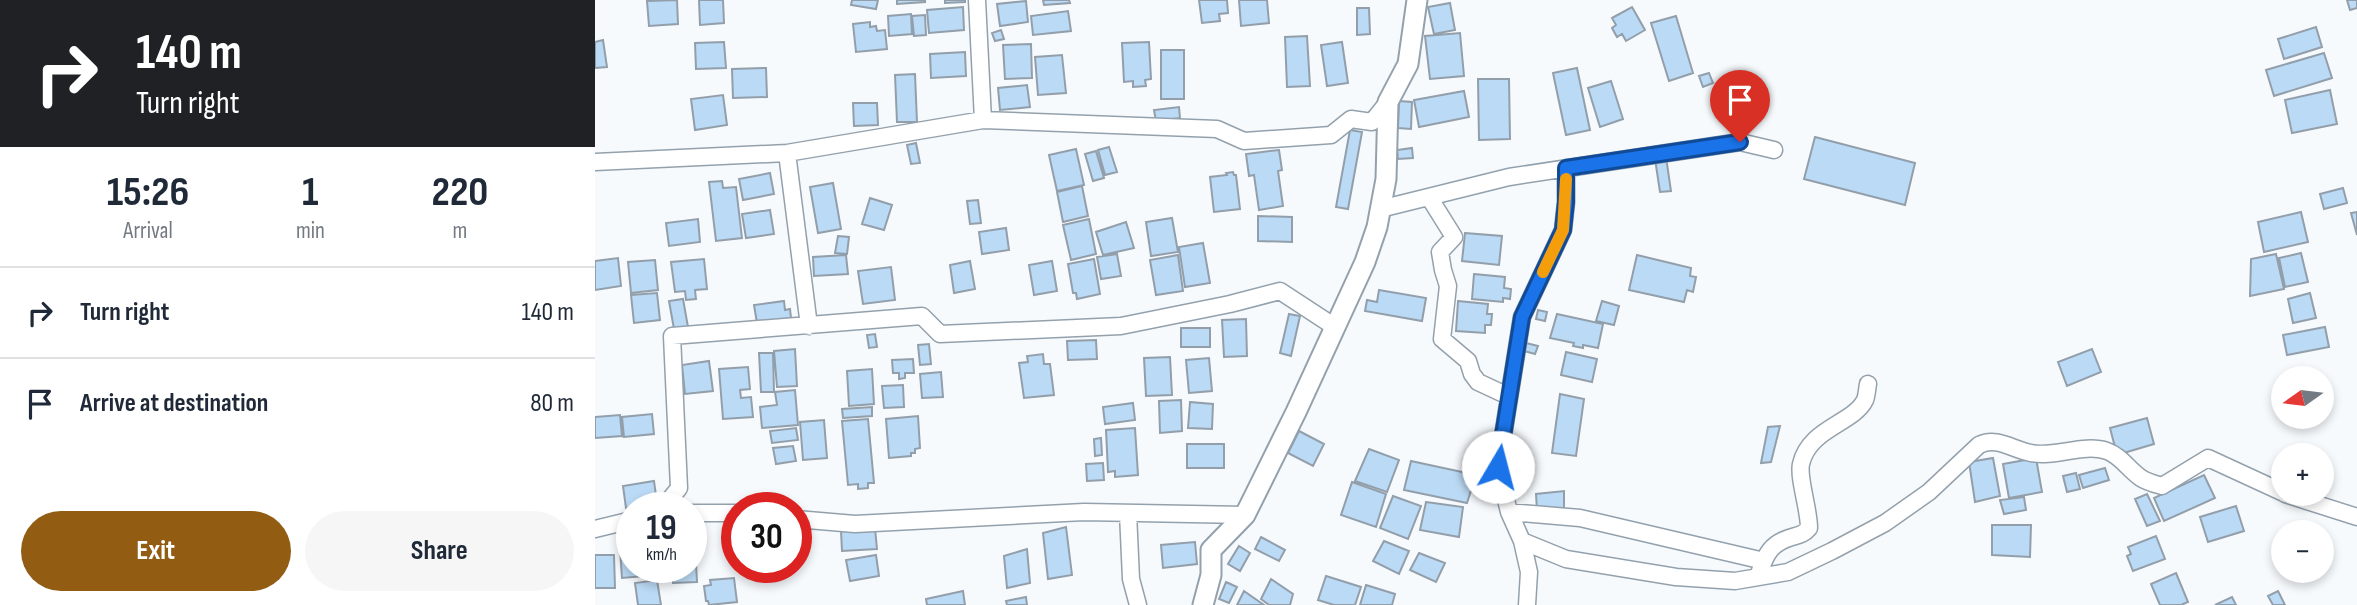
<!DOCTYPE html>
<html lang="en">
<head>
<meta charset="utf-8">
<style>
	:root { --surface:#fff; --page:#f6f6f7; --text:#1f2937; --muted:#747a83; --line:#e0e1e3; --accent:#925c13 }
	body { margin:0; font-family:"Sofia Sans Condensed",sans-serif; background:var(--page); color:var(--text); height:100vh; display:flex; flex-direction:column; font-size:26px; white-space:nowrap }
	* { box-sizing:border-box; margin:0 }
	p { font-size:23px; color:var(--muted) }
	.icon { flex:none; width:38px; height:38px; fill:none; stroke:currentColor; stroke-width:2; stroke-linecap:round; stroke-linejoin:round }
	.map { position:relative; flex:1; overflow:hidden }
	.drawer { display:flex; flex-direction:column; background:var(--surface); width:595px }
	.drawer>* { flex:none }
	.top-card { background:#202124; color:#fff; overflow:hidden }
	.needle { width:46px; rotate:256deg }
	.tools { position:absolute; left:1676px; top:366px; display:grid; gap:14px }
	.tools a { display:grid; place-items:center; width:63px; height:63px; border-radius:50%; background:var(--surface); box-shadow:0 4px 10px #0003; font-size:35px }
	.speed { position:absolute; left:21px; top:492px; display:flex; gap:14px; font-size:35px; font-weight:700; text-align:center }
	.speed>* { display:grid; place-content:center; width:91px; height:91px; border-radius:50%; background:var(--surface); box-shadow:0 4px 10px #0003; line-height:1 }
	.speed small { font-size:18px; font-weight:400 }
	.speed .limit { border:10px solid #d22; background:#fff; color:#111 }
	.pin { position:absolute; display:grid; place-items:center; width:60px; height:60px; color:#fff; margin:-72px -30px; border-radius:50% 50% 50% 0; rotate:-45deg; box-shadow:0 0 7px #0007 }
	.pin .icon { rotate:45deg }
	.me { position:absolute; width:77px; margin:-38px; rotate:8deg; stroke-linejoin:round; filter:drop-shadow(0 0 5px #0008) }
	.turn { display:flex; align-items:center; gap:24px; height:147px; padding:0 21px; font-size:32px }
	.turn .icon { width:91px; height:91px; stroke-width:2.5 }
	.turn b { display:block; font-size:49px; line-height:60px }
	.eta { display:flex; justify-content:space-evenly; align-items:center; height:119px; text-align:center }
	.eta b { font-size:42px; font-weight:700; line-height:49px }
	.cta { display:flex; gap:14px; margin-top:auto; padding:14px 21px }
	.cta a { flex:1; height:80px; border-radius:42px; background:var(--accent); color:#fff; font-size:28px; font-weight:700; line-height:80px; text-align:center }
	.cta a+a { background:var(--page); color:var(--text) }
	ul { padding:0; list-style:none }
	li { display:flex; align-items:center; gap:21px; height:91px; padding:0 21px; border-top:2px solid var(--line) }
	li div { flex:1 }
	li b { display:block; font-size:26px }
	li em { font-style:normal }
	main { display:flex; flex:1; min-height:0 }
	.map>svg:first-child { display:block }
	.building { fill:#bbdaf5; stroke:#929fab; stroke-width:2 }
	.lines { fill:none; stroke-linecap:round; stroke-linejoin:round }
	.minor-casing { stroke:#93a1ad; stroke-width:19 }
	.tertiary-casing { stroke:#93a1ad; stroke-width:23 }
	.minor { stroke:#fff; stroke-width:16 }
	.tertiary { stroke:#fff; stroke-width:19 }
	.route-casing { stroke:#114b97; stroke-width:18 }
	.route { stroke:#1a73e8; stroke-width:12 }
	.slow { stroke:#f59e0b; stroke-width:12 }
</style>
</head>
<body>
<main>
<section class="drawer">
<div class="top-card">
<div class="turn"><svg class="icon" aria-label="right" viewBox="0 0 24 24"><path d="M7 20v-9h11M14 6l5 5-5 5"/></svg><div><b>140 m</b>Turn right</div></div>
</div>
<div class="eta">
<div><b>15:26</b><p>Arrival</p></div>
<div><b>1</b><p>min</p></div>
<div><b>220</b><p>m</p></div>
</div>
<ul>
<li><svg class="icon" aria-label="right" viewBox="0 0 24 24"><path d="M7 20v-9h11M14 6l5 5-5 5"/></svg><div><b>Turn right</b></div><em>140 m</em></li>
<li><svg class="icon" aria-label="arrive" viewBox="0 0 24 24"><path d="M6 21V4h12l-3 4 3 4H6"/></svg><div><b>Arrive at destination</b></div><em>80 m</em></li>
</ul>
<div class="cta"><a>Exit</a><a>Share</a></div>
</section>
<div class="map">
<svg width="1762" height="605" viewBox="0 0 1762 605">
	<rect width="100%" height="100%" fill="#f7fafd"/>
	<path class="building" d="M82 0 83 24 54 26 52 1Z
		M104 0H128L129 23 105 25Z
		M257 0H283L281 9 256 5Z
		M302 0H330V2L302 4Z
		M350 0H370V2L350 3Z
		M448 0H474L475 3 449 5Z
		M604 0H632L633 13 624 14 625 21 607 23Z
		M644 0H672L674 23 646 26Z
		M1752 0H1762V8L1755 10Z
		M431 1 433 22 405 26 402 4Z
		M855 3 860 30 839 34 833 7Z
		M368 7 369 30 334 33 332 10Z
		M1037 7 1050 30 1031 41 1027 34 1022 37 1017 28 1021 25 1017 18Z
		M762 8H774L775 34 762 35Z
		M473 11 476 31 438 35 436 16Z
		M316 14 317 34 294 36 293 16Z
		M330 15 331 35 319 36 317 16Z
		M1081 16 1098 73 1074 81 1056 23Z
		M275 22V27L281 26 282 31 290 30 292 49 261 52 258 24Z
		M1721 27 1727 47 1689 59 1683 39Z
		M406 30 409 39 400 41 397 33Z
		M865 33 869 76 835 79 830 36Z
		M712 36 715 86 692 87 690 37Z
		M8 40 12 67 0 68V42Z
		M129 42 131 68 101 69 100 43Z
		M554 42 556 79 550 80 551 86 538 87V81L529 82 527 43Z
		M747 42 753 83 732 86 726 45Z
		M436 44 437 78 410 79 408 45Z
		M566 50H589V99H566Z
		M370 52 371 76 336 78 335 54Z
		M1729 53 1737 78 1679 96 1671 70Z
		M467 55 471 93 443 95 440 57Z
		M171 68 172 97 138 98 137 69Z
		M982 68 995 130 971 135 958 73Z
		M1114 73 1118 83 1108 87 1104 76Z
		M320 74 322 122H302L300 75Z
		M883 79H914L915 139 884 140Z
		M1016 81 1028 119 1005 127 993 88Z
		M432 85 435 107 405 110 403 88Z
		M1735 90 1742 124 1697 133 1690 100Z
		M869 91 874 117 824 127 819 100Z
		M128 95 132 125 100 130 96 99Z
		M804 101 817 102 816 129 803 128Z
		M258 103H282L283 125 259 126Z
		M584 107 585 118 561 121 559 110Z
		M755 130 767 132 753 209 741 207Z
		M1220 137 1320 163 1310 205 1209 179Z
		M321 143 325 163 316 164 312 145Z
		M514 147 522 172 510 175 503 150Z
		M817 148 818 158 803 159 802 150Z
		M481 149 489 185 462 191 454 155Z
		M684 150 687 170 683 171 688 206 664 210 659 175 654 176 651 154Z
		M501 151 509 178 498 181 490 154Z
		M1071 157 1076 191 1065 192 1060 159Z
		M638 172 639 175H641L645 209 619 212 615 177 632 175 631 173Z
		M175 173 179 194 148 200 144 179Z
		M127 181 128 188 141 187 147 238 121 241 114 182Z
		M238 183 246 229 223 233 215 187Z
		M487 186 493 216 468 222 462 192Z
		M1748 188 1752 203 1729 209 1725 194Z
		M275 198 297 205 289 230 267 224Z
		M383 200 386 223 375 224 372 201Z
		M175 210 179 234 151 238 147 214Z
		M1706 212 1713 242 1669 252 1663 222Z
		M1762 212V235L1756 213Z
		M663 216 697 217V242L663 241Z
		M577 218 583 252 556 256 551 222Z
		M103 219 105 242 74 246 71 223Z
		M494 219 501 254 476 260 468 225Z
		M531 222 539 248 508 255 501 232Z
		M411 228 414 250 387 254 384 232Z
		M870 233 907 236 904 265 867 261Z
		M243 236 254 237 252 254 240 253Z
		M608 243 615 283 590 287 584 247Z
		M1706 253 1713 282 1690 287 1684 258Z
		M522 254 526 276 506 279 502 257Z
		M1681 254 1689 289 1655 296 1656 259Z
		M251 255 253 274 219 276 218 257Z
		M583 255 588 291 561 295 555 260Z
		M1042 255 1096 268 1095 276 1101 277 1098 292 1092 290 1089 302 1034 290Z
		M23 258 26 286 0 290V261Z
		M109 259 112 289 100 290 101 299 91 300 90 291 80 292 76 262Z
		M499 259 505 294 482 299 481 293H478L473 264Z
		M60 260 63 290 36 293 33 262Z
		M375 261 380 289 359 293 355 265Z
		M457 261 462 291 439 295 434 265Z
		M296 267 300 300 268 304 263 271Z
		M879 274 910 277 909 288 916 289 915 299 908 298V302L877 299Z
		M784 290 831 298 827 321 770 311 772 300 782 302Z
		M62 293 65 320 39 323 36 295Z
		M1715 293 1721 318 1698 323 1693 299Z
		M88 299 93 327 79 329 74 301Z
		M189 301 190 310 195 309 196 318 162 323 159 305Z
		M863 301 893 304 892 314H897L896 325H890V333L861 331Z
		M1007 301 1024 306 1019 325 1001 321Z
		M943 310 952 312 950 321 941 319Z
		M694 314 705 316 696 356 685 353Z
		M962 314 1008 324 1003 348 988 345V348L978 346 979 343 955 338Z
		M651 319 652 356 629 357 627 320Z
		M1730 327 1734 347 1692 355 1688 335Z
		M586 328H615V347H586Z
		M280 334 282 347 274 348 272 335Z
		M501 340 502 359 473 360 472 341Z
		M931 343 943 346 940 354 929 351Z
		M334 344 336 364 325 365 323 345Z
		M200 349 202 386 182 387 179 351Z
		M1497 349 1506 372 1472 386 1463 362Z
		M971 352 1002 359 997 382 966 375Z
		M164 353H178L179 392H166Z
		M448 354 449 364H455L459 395 429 398 424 363 433 362 432 356Z
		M575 357 577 395 551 396 549 358Z
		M614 358 617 391 594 393 591 360Z
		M318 359 319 373H310V378L304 379V373H298L297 360Z
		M114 361 118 391 90 394 87 365Z
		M153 367 155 389 145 390 146 398 156 397 158 417 128 419 124 369Z
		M277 369 279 404 254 406 252 371Z
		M346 372 348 397 327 398 325 374Z
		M308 385 309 407 289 408 287 386Z
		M200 390 203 425 167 428 165 407 182 405 180 392Z
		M965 394 989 399 981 456 957 453Z
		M586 400 587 431 565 433 564 401Z
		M595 402 618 404 617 429 593 428Z
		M538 403 540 420 510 424 508 407Z
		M277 407V416L248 418 247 409Z
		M57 414 59 434 29 437 27 417Z
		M25 415 27 436 0 438V417Z
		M323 416 325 448 320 449V453H316V456L294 458 291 419Z
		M1552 418 1559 444 1522 455 1515 428Z
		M273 419 279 483H273V488L263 489V484L253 485 247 421Z
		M229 420 232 458 208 460 205 422Z
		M1185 426 1176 462 1166 463 1173 427Z
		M201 428 203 440 177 443 175 431Z
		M540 428 543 475 520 477V471L513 472 511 430Z
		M704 431 729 444 718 466 693 453Z
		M506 438 507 455 500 456 499 439Z
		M592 444H629V468H592Z
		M198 446 201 461 181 464 178 448Z
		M774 449 804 460 792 492 760 481Z
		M1398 458 1405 496 1380 502 1374 462Z
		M1441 458 1447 492 1414 498 1408 464Z
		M816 461 881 475 872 503 809 490Z
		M508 463 509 480 492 481 491 464Z
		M1510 468 1514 480 1488 488 1484 475Z
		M1481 473 1485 489 1472 492 1468 476Z
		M1609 475 1620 498 1569 521 1559 498Z
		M59 481 62 503 31 508 28 486Z
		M757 482 791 494 781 527 746 515Z
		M969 491V512L942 511 941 494Z
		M1552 494 1565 521 1552 526 1540 499Z
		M798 496 826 506 813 539 785 528Z
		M1429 497 1431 510 1409 514 1405 500Z
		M831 502 868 507 864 537 825 530Z
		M1641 506 1649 531 1613 542 1605 517Z
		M1397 525H1436L1435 557 1397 555Z
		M201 526H208L210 555H201Z
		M471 527 477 575 453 579 448 533Z
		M280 528 282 549 247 551 246 531Z
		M1561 536 1570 559 1538 571 1532 556 1536 554 1533 547Z
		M666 537 690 550 684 561 660 549Z
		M789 541 814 551 804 574 778 561Z
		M96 542H100L102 582 78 583 77 567H96Z
		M600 542 602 564 568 568 566 545Z
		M644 546 655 553 645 571 633 564Z
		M37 547V567H60L61 575 27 578 25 549Z
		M432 549 435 583 412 588 409 556Z
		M824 553 850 563 841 582 815 570Z
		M0 555H19L20 588H0Z
		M281 555 284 576 255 581 251 560Z
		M1581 573 1593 602 1586 605H1565L1556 584Z
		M731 576 766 587 760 605H739L723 600Z
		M139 578 142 602 114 605 113 601H111L109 586 116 585 115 580Z
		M676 579 698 594 695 605H674L666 599Z
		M62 580 66 605H43L40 583Z
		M631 582 642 587 634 603 624 599Z
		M771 585 800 594 797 605H765Z
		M368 591 370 605H332L331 599Z
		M649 591 669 605H642Z
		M1683 591 1690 605H1678L1673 596Z
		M431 597 432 605H412L411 601Z
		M1637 597 1641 605H1620Z"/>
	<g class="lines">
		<g class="minor-casing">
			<path id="minor" d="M382 0 388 120
				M192 153 214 326
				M0 162 192 153 388 120 622 129 649 141 736 135 756 119 777 122 793 102
				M834 197 859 237 845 252 848 270 853 286 847 339 873 361 877 374 883 382 913 396
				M785 209 914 177 1145 142 1179 150
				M1690 494 1762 517
				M68 508 84 488 77 336 327 316 345 334 526 326 635 304 685 291 740 327
				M914 512 985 518 1169 561
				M96 513H142
				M533 513 536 579 543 605
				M201 519 260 524 489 512 650 515
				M0 529 37 520
				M927 541 971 559 1081 577 1140 581 1193 572 1237 551 1290 523 1334 492 1384 445C1402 436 1418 450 1436 453 1460 458 1488 443 1512 451 1526 456 1534 470 1546 478 1552 482 1560 484 1567 486L1613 458 1689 493
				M1165 571C1171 554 1176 544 1194 538 1203 535 1208 535 1214 528 1214 509 1203 478 1206 464 1214 428 1258 424 1270 400 1272 395 1272 389 1273 384
				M932 605 934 572 927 541 914 512 903 467 927 317 968 230 971 202V168"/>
		</g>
		<g class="tertiary-casing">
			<path id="tertiary" d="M608 605 616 575V550L650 515 701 412 770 262 782 227 791 179 793 102 813 64 822 0"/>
		</g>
		<use href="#minor" class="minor"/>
		<use href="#tertiary" class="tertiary"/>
	</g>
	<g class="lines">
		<g class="route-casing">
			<path id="route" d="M903 467 927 317 968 230 971 202V168L1145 142"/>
		</g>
		<use href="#route" class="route"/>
		<path class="slow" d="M948 272 968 230 971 179"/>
	</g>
</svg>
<div class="tools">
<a><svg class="needle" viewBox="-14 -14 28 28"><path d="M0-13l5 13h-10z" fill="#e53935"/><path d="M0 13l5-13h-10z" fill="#747a83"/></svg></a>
<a>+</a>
<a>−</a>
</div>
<div class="speed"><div>19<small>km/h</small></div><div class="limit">30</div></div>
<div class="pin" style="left:1145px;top:142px;background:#d93025"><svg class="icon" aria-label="arrive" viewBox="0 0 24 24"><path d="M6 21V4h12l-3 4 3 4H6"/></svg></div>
<svg class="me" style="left:903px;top:467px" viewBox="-20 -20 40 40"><circle r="19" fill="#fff"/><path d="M0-13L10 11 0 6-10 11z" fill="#1a73e8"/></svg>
</div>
</main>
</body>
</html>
